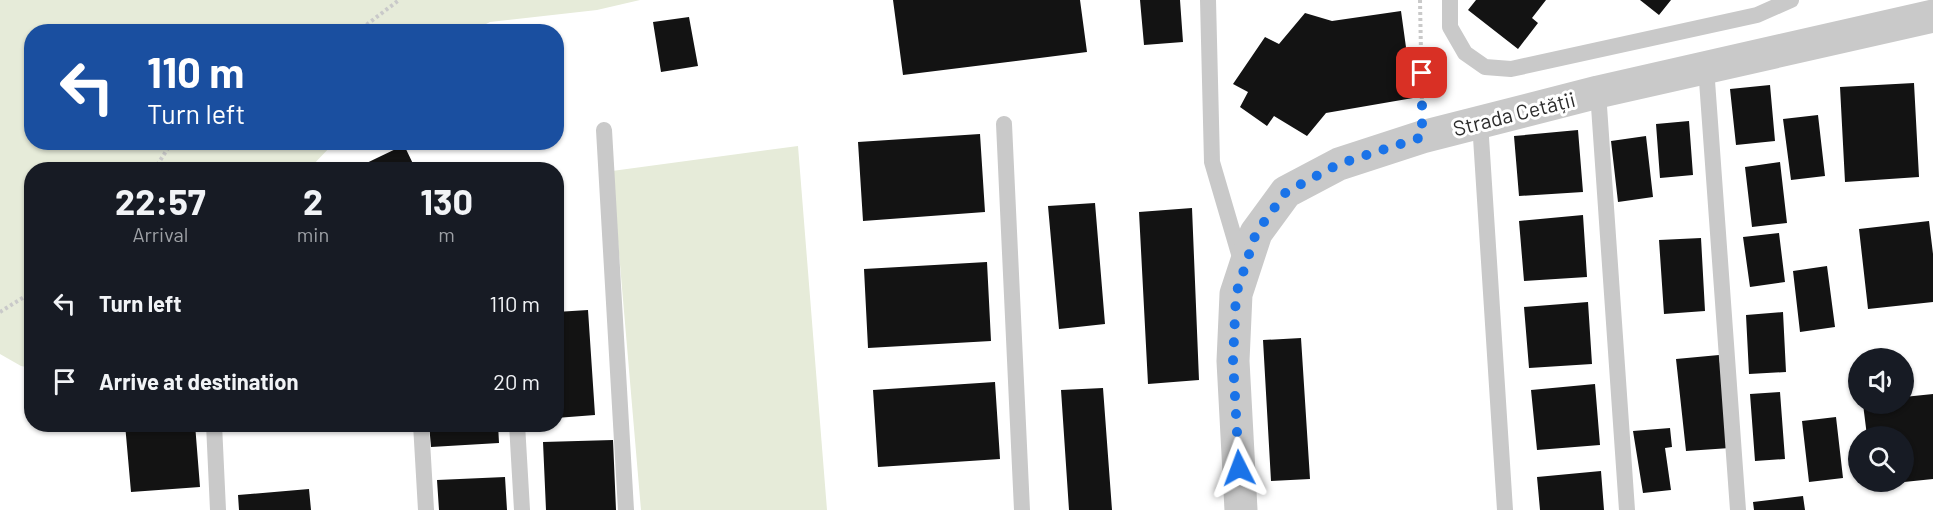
<!DOCTYPE html>
<html lang="en">
<head>
<meta charset="utf-8">
<style>
	:root { --surface:#171b24; --page:#20242c; --text:#f1f3f6; --muted:#9ea1a6 }
	body { margin:0; font-family:Barlow,sans-serif; background:var(--page); color:var(--text); height:100vh; display:flex; flex-direction:column; font-size:22px; white-space:nowrap }
	* { box-sizing:border-box; margin:0 }
	p { font-size:20px; color:var(--muted) }
	.icon { flex:none; width:33px; height:33px; fill:none; stroke:currentColor; stroke-width:2; stroke-linecap:round; stroke-linejoin:round }
	.map { position:relative; flex:1; overflow:hidden }
	.drawer { position:absolute; left:24px; top:162px; width:540px; height:270px; display:flex; flex-direction:column; background:var(--surface); border-radius:24px; box-shadow:0 2px 4px #0004 }
	.drawer>* { flex:none }
	.guide { position:absolute; left:24px; top:24px; width:540px; height:126px; border-radius:24px; box-shadow:0 2px 4px #0004; background:#1a4fa0; color:#fff; overflow:hidden }
	.buttons { position:absolute; left:1848px; top:348px; display:grid; gap:12px }
	.buttons a { display:grid; place-items:center; width:66px; height:66px; border-radius:50%; background:var(--surface); box-shadow:0 2px 4px #0004; font-size:30px }
	.pin { position:absolute; display:grid; place-items:center; width:51px; height:51px; color:#fff; margin:-26px; border-radius:12px; box-shadow:0 3px 9px #0006 }
	.me { position:absolute; width:66px; margin:-33px; rotate:357deg; stroke-linejoin:round; filter:drop-shadow(0 0 4px #0008) }
	.turn { display:flex; align-items:center; gap:21px; height:126px; padding:0 24px; font-size:27px }
	.turn .icon { width:78px; height:78px; stroke-width:2.5 }
	.turn b { display:block; font-size:42px; line-height:51px }
	.eta { display:flex; justify-content:space-evenly; align-items:center; height:102px; text-align:center }
	.eta b { font-size:36px; font-weight:700; line-height:42px }
	ul { padding:0; list-style:none }
	li { display:flex; align-items:center; gap:18px; height:78px; padding:0 24px }
	li div { flex:1 }
	li b { display:block; font-size:22px }
	li em { font-style:normal }
	.map>svg:first-child { display:block }
	.green { fill:#e6ebd9 }
	.building { fill:#131313 }
	.lines { fill:none; stroke-linecap:round; stroke-linejoin:round }
	.path { stroke:#c9c9c9; stroke-width:4; stroke-dasharray:3 3; stroke-linecap:butt }
	.service { stroke:#c9c9c9; stroke-width:16 }
	.tertiary { stroke:#c9c9c9; stroke-width:33 }
	.route { stroke:#1a73e8; stroke-width:10; stroke-dasharray:0 18 }
	.labels { text-anchor:middle; dominant-baseline:central; stroke-width:6; stroke-linejoin:round; paint-order:stroke }
	.street-label { font-size:21px; fill:#2c2c2c; stroke:#fff }
</style>
</head>
<body>
<div class="map">
<svg width="1933" height="510" viewBox="0 0 1933 510">
	<rect width="100%" height="100%" fill="#fff"/>
	<path class="green" d="M0 0H640L597 10 490 22 472 31 32 32V142L334 143 309 169 32 170 31 368 21 366 0 354Z
		M798 146 827 510H641L612 171Z"/>
	<path class="building" d="M893 0H1080L1087 52 903 75Z
		M1140 0H1180L1183 42 1144 45Z
		M1476 0H1546L1532 18 1538 23 1518 49 1468 10Z
		M1640 0H1671L1659 15Z
		M1401 11 1413 98 1326 113 1307 136 1274 116 1267 126 1240 107 1248 92 1233 84 1265 37 1279 44 1305 13 1332 21Z
		M689 17 698 66 661 72 653 22Z
		M1914 83 1919 177 1845 182 1840 87Z
		M1770 85 1775 141 1736 145 1730 89Z
		M1818 115 1825 176 1791 180 1783 119Z
		M1689 121 1693 175 1660 178 1656 124Z
		M1578 130 1583 192 1519 196 1514 136Z
		M980 134 985 212 863 221 858 142Z
		M1646 136 1653 197 1618 202 1611 141Z
		M404 145 416 170H352Z
		M1780 162 1787 223 1752 227 1745 167Z
		M1095 203 1105 324 1059 329 1048 206Z
		M1192 208 1199 380 1148 384 1139 212Z
		M1583 215 1587 277 1524 281 1519 221Z
		M1929 221 1933 254V302L1868 309 1859 229Z
		M1779 233 1785 282 1750 287 1743 237Z
		M1701 238 1705 311 1664 314 1659 240Z
		M987 262 991 341 868 348 864 269Z
		M1827 266 1835 327 1800 332 1793 271Z
		M1588 302 1592 364 1529 368 1524 307Z
		M588 310 595 415 556 418V312Z
		M1783 312 1786 372 1749 374 1746 315Z
		M1301 338 1310 479 1271 481 1263 340Z
		M1719 355 1730 448 1686 451 1676 359Z
		M995 382 1000 459 878 467 873 390Z
		M1595 384 1600 445 1537 450 1531 390Z
		M1103 388 1112 510H1069L1061 390Z
		M1780 392 1785 459 1755 461 1750 394Z
		M1933 394V479L1904 482V436H1867L1863 404H1904V397Z
		M1836 417 1843 478 1809 482 1802 421Z
		M125 424H195L200 487 131 492Z
		M429 424H498L499 443 431 447Z
		M1670 428 1672 447 1665 448 1671 490 1643 493 1633 431Z
		M613 440 616 510H546L543 442Z
		M1601 471 1604 510H1540L1537 477Z
		M505 477 507 510H439L437 480Z
		M1872 482H1894V483L1872 486Z
		M309 489 311 510H239L238 495Z
		M1803 496 1805 510H1754L1753 502Z"/>
	<g class="lines">
		<path class="path" d="M1420 0 1422 107
			M357 32 399 0
			M154 170 172 142
			M0 312 32 292"/>
		<path class="service" d="M1208 0 1212 162 1242 264
			M1450 0V27L1465 53 1485 67 1511 69 1757 15 1791 0
			M1706 67 1738 510
			M1598 92 1627 510
			M1480 122 1505 510
			M1004 124 1022 510
			M604 130 626 510
			M214 424 218 510
			M421 424 426 510
			M517 424 522 510"/>
		<path class="tertiary" d="M1241 510 1233 361 1236 294 1256 233 1286 192 1339 164 1422 137 1598 92 1933 16"/>
	</g>
	<g class="lines">
		<path class="route" d="M1239 468 1233 361 1236 294 1256 233 1286 192 1339 164 1422 137V73"/>
	</g>
	<g class="labels">
		<g class="street-label">
			<text transform="translate(1514 113) rotate(-14)">Strada Cetății</text>
		</g>
	</g>
</svg>
<div class="buttons">
<a><svg class="icon" aria-label="sound" viewBox="0 0 24 24"><path d="M4 9h4l5-4v14l-5-4H4zM17 9q2 3 0 6"/></svg></a>
<a><svg class="icon" aria-label="search" viewBox="0 0 24 24"><circle cx="10" cy="10" r="6"/><path d="M15 15l6 6"/></svg></a>
</div>
<div class="pin" style="left:1422px;top:73px;background:#d93025"><svg class="icon" aria-label="arrive" viewBox="0 0 24 24"><path d="M6 21V4h12l-3 4 3 4H6"/></svg></div>
<svg class="me" style="left:1239px;top:468px" viewBox="-20 -20 40 40"><path d="M0-17L14 15 0 8-14 15z" fill="#1a73e8" stroke="#fff" stroke-width="4"/></svg>
<div class="guide">
<div class="turn"><svg class="icon" aria-label="left" viewBox="0 0 24 24"><path d="M17 20v-9H6M10 6l-5 5 5 5"/></svg><div><b>110 m</b>Turn left</div></div>
</div>
<section class="drawer">
<div class="eta">
<div><b>22:57</b><p>Arrival</p></div>
<div><b>2</b><p>min</p></div>
<div><b>130</b><p>m</p></div>
</div>
<ul>
<li><svg class="icon" aria-label="left" viewBox="0 0 24 24"><path d="M17 20v-9H6M10 6l-5 5 5 5"/></svg><div><b>Turn left</b></div><em>110 m</em></li>
<li><svg class="icon" aria-label="arrive" viewBox="0 0 24 24"><path d="M6 21V4h12l-3 4 3 4H6"/></svg><div><b>Arrive at destination</b></div><em>20 m</em></li>
</ul>
</section>
</div>
</body>
</html>
